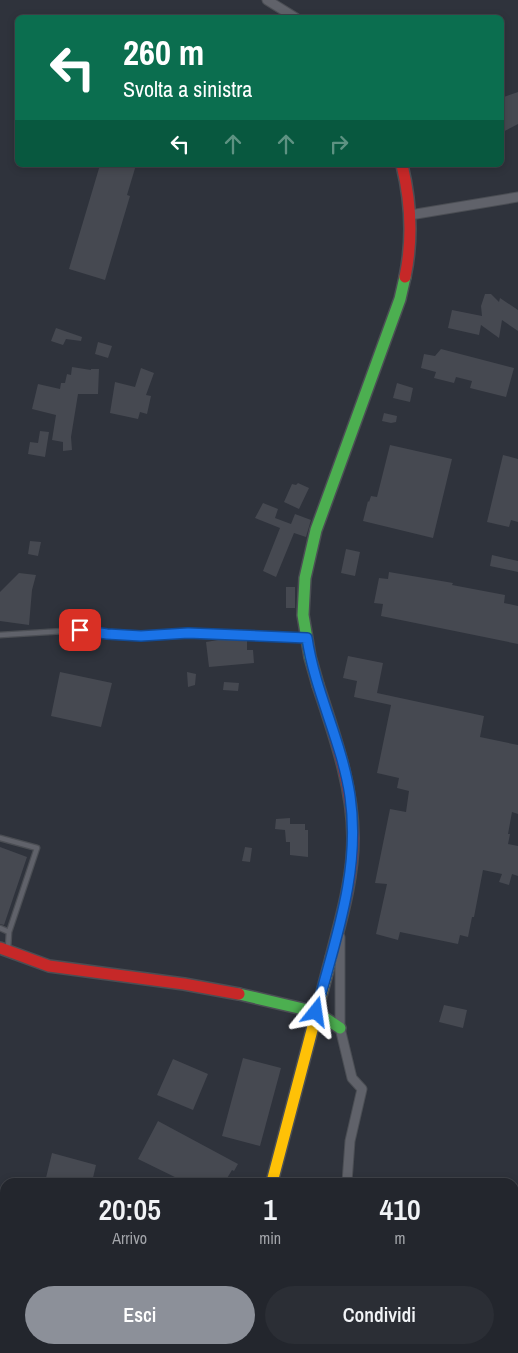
<!DOCTYPE html>
<html lang="it">
<head>
<meta charset="utf-8">
<style>
	:root { --surface:#23262d; --page:#2b2e35; --text:#f1f3f6; --muted:#a3a5aa; --line:#404349; --accent:#8c9099 }
	body { margin:0; font-family:"Archivo Narrow",sans-serif; background:var(--page); color:var(--text); height:100vh; display:flex; flex-direction:column; font-size:19px; white-space:nowrap }
	* { box-sizing:border-box; margin:0 }
	p { font-size:16px; color:var(--muted) }
	.icon { flex:none; width:28px; height:28px; fill:none; stroke:currentColor; stroke-width:2; stroke-linecap:round; stroke-linejoin:round }
	.map { position:relative; flex:1; overflow:hidden }
	.drawer { position:absolute; left:0px; top:1178px; width:519px; height:176px; display:flex; flex-direction:column; background:var(--surface); border-radius:15px 15px 0 0; box-shadow:0 2px 8px #0003,0 0 0 1px var(--line) }
	.drawer>* { flex:none }
	.top-card { position:absolute; left:15px; top:15px; width:489px; height:152px; border-radius:8px; box-shadow:0 2px 8px #0003,0 0 0 1px var(--line); background:#0b6e4f; color:#fff; overflow:hidden }
	.pin { position:absolute; display:grid; place-items:center; width:42px; height:42px; color:#fff; margin:-21px; border-radius:10px; box-shadow:0 2px 8px #0006 }
	.me { position:absolute; width:55px; margin:-28px; rotate:15deg; stroke-linejoin:round; filter:drop-shadow(0 0 4px #0008) }
	.turn { display:flex; align-items:center; gap:18px; height:105px; padding:0 25px; font-size:22px }
	.turn .icon { width:65px; height:65px; stroke-width:2.5 }
	.turn b { display:block; font-size:35px; line-height:42px }
	.lanes { display:flex; align-items:center; height:48px; padding:0 25px; background:#0003; justify-content:center; gap:25px; direction:ltr }
	.lanes .off { opacity:.35 }
	.eta { display:flex; justify-content:space-evenly; align-items:center; height:85px; text-align:center }
	.eta b { font-size:30px; font-weight:600; line-height:35px }
	.button { display:flex; gap:10px; margin-top:auto; padding:10px 25px }
	.button a { flex:1; height:58px; border-radius:30px; background:var(--accent); color:#fff; font-size:20px; font-weight:600; line-height:58px; text-align:center }
	.button a+a { background:var(--page); color:var(--text) }
	.map>svg:first-child { display:block }
	.building { fill:#464951 }
	.lines { fill:none; stroke-linecap:round; stroke-linejoin:round }
	.lane-casing { stroke:#4b4e54; stroke-width:7 }
	.street-casing { stroke:#4b4e54; stroke-width:11 }
	.fast-casing { stroke:#4b4e54; stroke-width:14 }
	.slow-casing { stroke:#4b4e54; stroke-width:14 }
	.jam-casing { stroke:#4b4e54; stroke-width:14 }
	.lane { stroke:#60626a; stroke-width:4.5 }
	.street { stroke:#60626a; stroke-width:9 }
	.fast { stroke:#4caf50; stroke-width:11 }
	.slow { stroke:#ffc107; stroke-width:11 }
	.jam { stroke:#c62828; stroke-width:11 }
	.route-casing { stroke:#114b97; stroke-width:12 }
	.route { stroke:#1a73e8; stroke-width:9 }
</style>
</head>
<body>
<div class="map">
<svg width="518" height="1353" viewBox="0 0 518 1353">
	<rect width="100%" height="100%" fill="#2f333c"/>
	<path class="building" d="M518 92V124L501 133V98Z
		M100 165H136L127 195 130 196 105 280 69 269Z
		M485 294H491L499 302 500 298 518 310V331L502 320 499 338 481 325 479 335 448 328 452 310 482 316 481 306Z
		M56 328 82 337 81 341 66 339 63 345 51 341Z
		M98 342 112 346 108 358 95 354Z
		M441 349 514 368 506 397 470 388 472 381 456 377 454 383 434 378 436 372 421 368 424 354 435 356Z
		M72 367 91 370V369H99L98 394H78L71 437 72 450 63 451V442L52 440 56 415 32 409 38 384 60 389 61 383H65L67 374 71 375Z
		M141 368 154 373 146 395 151 396 147 414 140 412 138 419 110 413 115 382 135 387Z
		M397 383 413 388 410 402 393 398Z
		M384 413 397 416 396 422 391 423 382 421Z
		M40 431 49 432 45 457 28 454 30 442 38 443Z
		M390 445 452 459 433 538 363 521 368 501 369 502 371 496 377 497Z
		M503 455 518 459V522L511 520 509 527 487 522Z
		M298 483 309 488 299 509 284 502 292 484 296 485Z
		M263 503 278 509 275 518 291 524 295 514 311 520 306 537 294 533 276 577 263 571 280 528 255 518Z
		M30 541 41 542 38 556 28 554Z
		M346 549 360 552 355 576 341 573Z
		M492 555 518 561V572L490 566Z
		M389 572 453 583 452 585 505 595 504 603 518 606V644L381 616 383 604 374 603 379 578 388 579Z
		M19 573 36 575 32 590 29 625 0 621V592Z
		M286 587H295V608H286Z
		M224 639 247 640V650H253L254 663 209 667 206 642Z
		M348 656 383 663 377 693 484 716 480 737 518 745V814L512 812 508 834H510L508 844 518 846V876L512 874 509 885 499 882 502 874 483 870 474 917H472L468 937 460 935 458 944 400 932 398 940 376 934 387 884 375 883 390 809 406 812 409 791 397 788 399 778 377 773 391 705 354 697 357 681 343 678Z
		M60 672 112 683 101 727 51 716Z
		M187 672 196 674 195 685 188 687Z
		M224 682 239 683 238 691 223 690Z
		M290 818V824H305V830H308V857L290 855V842H286L285 830 275 829 276 819Z
		M0 847 27 857 4 925 0 924Z
		M245 847 252 848 250 862 242 861Z
		M444 1005 467 1010 463 1028 439 1022Z
		M243 1058 281 1068 260 1146 222 1136Z
		M173 1059 208 1074 193 1110 157 1095Z
		M158 1121 238 1164 234 1171 232 1170 226 1180 221 1178 219 1182H185L138 1159Z
		M52 1153 96 1165 92 1182H45Z"/>
	<g class="lines">
		<g class="lane-casing">
			<path id="lane" d="M0 635 80 630 107 634 141 637 188 633 306 638
				M0 838 37 848 9 932 8 949
				M0 928 9 932"/>
		</g>
		<g class="street-casing">
			<path id="street" d="M267 0 296 18
				M410 215 518 197
				M340 937V1028L352 1078 362 1089 350 1141 347 1182
				M0 1318 5 1319
				M130 1349 148 1353
				M414 1349 424 1353
				M227 1353 228 1349
				M390 1353 394 1349"/>
		</g>
		<g class="fast-casing">
			<path id="fast" d="M318 685 310 657 303 615 305 578 316 530 400 299 405 277
				M239 994 316 1012 340 1028"/>
		</g>
		<g class="slow-casing">
			<path id="slow" d="M272 1182 331 958"/>
		</g>
		<g class="jam-casing">
			<path id="jam" d="M402 165C411 202 413 239 405 277
				M318 685C334 734 353 786 353 838 353 879 341 919 331 958
				M0 948 49 966 184 984 239 994"/>
		</g>
		<use href="#lane" class="lane"/>
		<use href="#street" class="street"/>
		<use href="#fast" class="fast"/>
		<use href="#slow" class="slow"/>
		<use href="#jam" class="jam"/>
	</g>
	<g class="lines">
		<g class="route-casing">
			<path id="route" d="M80 630 107 634 141 636 188 633 307 638C315 692 342 742 350 796 361 871 335 940 316 1012"/>
		</g>
		<use href="#route" class="route"/>
	</g>
</svg>
<div class="pin" style="left:80px;top:630px;background:#d93025"><svg class="icon" aria-label="arrive" viewBox="0 0 24 24"><path d="M6 21V4h12l-3 4 3 4H6"/></svg></div>
<svg class="me" style="left:316px;top:1012px" viewBox="-20 -20 40 40"><path d="M0-17L14 15 0 8-14 15z" fill="#1a73e8" stroke="#fff" stroke-width="4"/></svg>
<div class="top-card">
<div class="turn"><svg class="icon" aria-label="left" viewBox="0 0 24 24"><path d="M17 20v-9H6M10 6l-5 5 5 5"/></svg><div><b>260 m</b>Svolta a sinistra</div></div>
<div class="lanes"><svg class="icon" aria-label="left" viewBox="0 0 24 24"><path d="M17 20v-9H6M10 6l-5 5 5 5"/></svg><svg class="icon off" aria-label="ahead" viewBox="0 0 24 24"><path d="M12 20V5M6 11l6-6 6 6"/></svg><svg class="icon off" aria-label="ahead" viewBox="0 0 24 24"><path d="M12 20V5M6 11l6-6 6 6"/></svg><svg class="icon off" aria-label="right" viewBox="0 0 24 24"><path d="M7 20v-9h11M14 6l5 5-5 5"/></svg></div>
</div>
<section class="drawer">
<div class="eta">
<div><b>20:05</b><p>Arrivo</p></div>
<div><b>1</b><p>min</p></div>
<div><b>410</b><p>m</p></div>
</div>
<div class="button"><a>Esci</a><a>Condividi</a></div>
</section>
</div>
</body>
</html>
